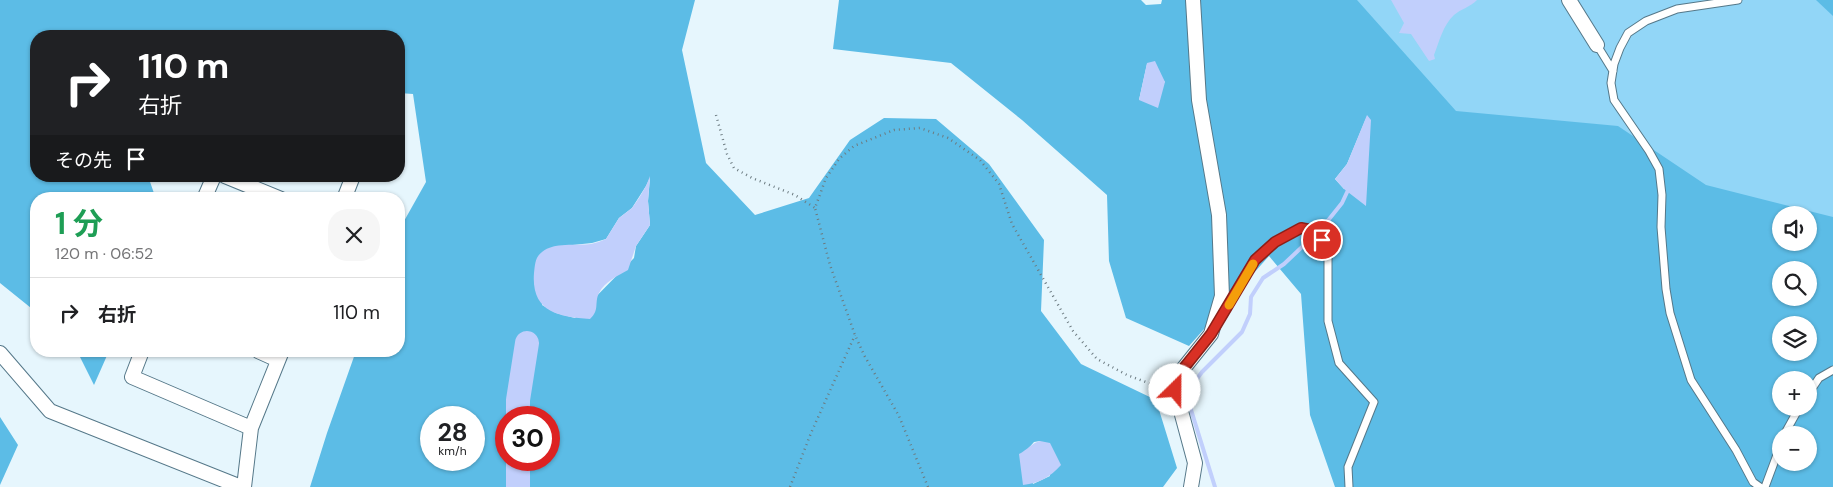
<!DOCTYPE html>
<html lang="ja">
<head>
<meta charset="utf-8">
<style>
	:root { --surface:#fff; --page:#f6f6f6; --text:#202124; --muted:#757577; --line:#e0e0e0 }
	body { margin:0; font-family:"DM Sans","Noto Sans JP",sans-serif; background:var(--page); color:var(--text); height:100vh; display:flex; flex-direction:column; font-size:19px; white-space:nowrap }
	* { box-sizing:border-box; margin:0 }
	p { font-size:16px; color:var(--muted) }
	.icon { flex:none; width:28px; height:28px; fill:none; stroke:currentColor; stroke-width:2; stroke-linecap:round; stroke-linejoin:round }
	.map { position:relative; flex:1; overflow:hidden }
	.side { position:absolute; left:30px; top:192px; width:375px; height:165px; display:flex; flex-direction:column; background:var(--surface); border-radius:20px; box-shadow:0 1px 4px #0004 }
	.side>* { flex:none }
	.banner { position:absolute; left:30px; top:30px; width:375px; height:152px; border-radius:20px; box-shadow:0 1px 4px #0004; background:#202124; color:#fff; overflow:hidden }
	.buttons { position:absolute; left:1772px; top:206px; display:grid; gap:10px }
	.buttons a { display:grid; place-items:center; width:45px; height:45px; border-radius:50%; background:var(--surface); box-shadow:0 1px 4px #0004; font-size:25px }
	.speed { position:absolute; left:420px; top:406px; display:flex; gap:10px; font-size:25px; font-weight:700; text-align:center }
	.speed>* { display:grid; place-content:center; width:65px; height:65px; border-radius:50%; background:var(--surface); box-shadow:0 1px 4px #0004; line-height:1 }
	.speed small { font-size:12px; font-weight:400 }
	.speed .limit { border:8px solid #d22; background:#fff; color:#111 }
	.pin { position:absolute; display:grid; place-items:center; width:42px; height:42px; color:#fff; margin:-21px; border:2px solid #fff; border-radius:50%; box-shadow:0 1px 5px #0007 }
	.me { position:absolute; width:55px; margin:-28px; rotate:23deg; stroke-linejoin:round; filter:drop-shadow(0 0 4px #0008) }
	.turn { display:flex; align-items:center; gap:18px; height:105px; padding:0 25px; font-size:22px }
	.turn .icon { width:65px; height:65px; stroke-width:2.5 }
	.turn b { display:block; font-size:35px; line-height:42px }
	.then { display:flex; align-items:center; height:48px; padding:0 25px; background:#0003; gap:10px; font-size:19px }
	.round { display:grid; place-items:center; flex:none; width:52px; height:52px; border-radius:20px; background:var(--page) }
	.overview { display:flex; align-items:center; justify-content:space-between; height:85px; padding:0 25px }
	h1 { font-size:30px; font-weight:700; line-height:38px; color:#1e9e55 }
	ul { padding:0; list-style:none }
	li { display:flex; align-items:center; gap:15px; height:70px; padding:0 25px; border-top:1px solid var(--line) }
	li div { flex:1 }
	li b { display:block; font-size:19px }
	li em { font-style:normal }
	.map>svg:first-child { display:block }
	.green { fill:#92d6f7; fill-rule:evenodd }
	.forest { fill:#5cbce6; fill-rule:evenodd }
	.water { fill:#c1cffc }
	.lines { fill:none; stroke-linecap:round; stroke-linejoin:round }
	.stream { stroke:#c1cffc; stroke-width:4 }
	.river { stroke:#c1cffc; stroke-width:24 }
	.service-casing { stroke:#557889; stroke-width:9 }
	.minor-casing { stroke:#557889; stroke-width:16 }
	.path { stroke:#6c7b81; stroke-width:2.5; stroke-dasharray:1 4; stroke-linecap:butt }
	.service { stroke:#fff; stroke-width:7 }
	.minor { stroke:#fff; stroke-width:14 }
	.route-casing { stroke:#8d1f18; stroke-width:12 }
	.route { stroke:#d93025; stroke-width:9 }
	.slow { stroke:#f59e0b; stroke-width:9 }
</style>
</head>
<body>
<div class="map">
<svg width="1833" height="487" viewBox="0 0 1833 487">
	<rect width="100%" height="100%" fill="#e6f6fd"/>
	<path class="green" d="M1354 0H1833V330L1445 128ZM1781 215H1809V242H1781ZM1781 270H1809V298H1781Z"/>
	<path class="forest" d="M0 0H695L682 50 706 163 755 215 809 198 850 140 884 118 936 119 989 164 1044 240 1041 311 1081 364 1156 400 1177 468 1163 487H310L327 433 356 351H399V230L426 182 413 94 399 93V36H36V176H148L156 199H36V312L0 283ZM650 178 648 201 650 225 636 246 634 258 575 318 556 313 542 305 553 247 592 243 606 239 619 218 632 208 646 186ZM431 418H474V460H431ZM506 418H549V460H506ZM1040 441 1050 476 1033 484 1026 451 1034 442Z
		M839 0H1141L1146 5 1161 4 1162 0H1357L1456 111 1618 126 1706 185 1833 217V487H1335L1310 415 1301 294 1269 256 1189 346 1126 318 1109 261 1107 195 1022 120 951 63 833 49ZM1147 64 1165 82 1139 100ZM1367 116 1344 189 1335 179 1347 164ZM1781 215H1809V242H1781ZM1781 270H1809V298H1781ZM1781 325H1809V352H1781ZM1781 380H1809V408H1781ZM1781 435H1809V462H1781Z
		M1816 0H1833V16Z
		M77 351H109L94 385Z
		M0 417 18 445 0 485Z"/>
	<path class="water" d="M1391 0H1477C1470 7 1461 9 1454 15 1443 25 1439 42 1434 55L1435 59 1429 61 1411 34 1399 33 1404 23Z
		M1155 61 1165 82 1158 108 1139 100 1147 63Z
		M1367 115 1371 120 1366 206 1344 189 1335 179 1347 164Z
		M650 176 648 201 650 225 636 246 628 270C619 275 604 282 599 293 594 303 600 310 590 319 557 317 531 311 534 273 535 265 535 257 542 252 554 242 576 246 591 244 596 243 601 241 606 239L619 218 632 208 639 198 646 186Z
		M1040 441 1050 443 1061 465C1050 477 1040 483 1023 485L1019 454C1027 450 1032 443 1040 441Z"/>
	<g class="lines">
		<path class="stream" d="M1215 487 1188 400 1190 388 1202 372 1242 332 1250 314 1251 297 1263 278 1284 264 1322 228 1342 203 1349 188"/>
		<path class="river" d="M518 418V400L527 343
			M518 460V487"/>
		<g class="service-casing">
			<path id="service" d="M1738 0 1677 9 1646 21 1628 33 1620 48 1614 64 1611 83 1614 100 1649 151 1659 169 1662 195 1661 227 1666 289 1670 313 1691 380 1736 450 1753 482 1760 487
				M1597 45 1613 71
				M1221 319 1255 260 1275 242 1301 228C1314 231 1321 238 1328 250V321L1339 363 1374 402 1348 467 1349 487
				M1809 393 1819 378 1833 370
				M1784 435 1799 408
				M1765 487 1781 444"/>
		</g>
		<g class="minor-casing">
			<path id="minor" d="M1569 0 1597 45
				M225 176 281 199
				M204 199 214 176
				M344 199 353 176
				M142 351 132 377 251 428
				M258 351 278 360
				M0 353 50 411 241 487
				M244 487 251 428 282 351
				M1191 487 1195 463 1175 389V379L1211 334 1222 296 1219 215 1199 100 1193 0"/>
		</g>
		<path class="path" d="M716 115 727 154 734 168 752 178 795 195 815 208
			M790 487 811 433 855 335
			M928 487 899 416 864 355 855 335 830 265 815 208 826 178 839 159 854 146 894 130 920 128 948 138 980 160 999 184 1012 224 1073 331 1097 359 1127 375 1162 388"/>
		<use href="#service" class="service"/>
		<use href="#minor" class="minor"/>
	</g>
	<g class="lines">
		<g class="route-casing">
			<path id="route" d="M1175 390V379L1211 334 1255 260 1275 242 1301 228 1311 230 1322 240"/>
		</g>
		<use href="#route" class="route"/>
		<path class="slow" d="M1229 305 1253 264"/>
	</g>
</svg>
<div class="buttons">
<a><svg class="icon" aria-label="sound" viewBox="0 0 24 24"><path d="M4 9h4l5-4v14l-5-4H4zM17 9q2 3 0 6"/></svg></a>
<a><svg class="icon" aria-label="search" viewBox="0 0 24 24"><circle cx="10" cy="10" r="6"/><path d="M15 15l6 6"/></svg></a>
<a><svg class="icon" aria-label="layers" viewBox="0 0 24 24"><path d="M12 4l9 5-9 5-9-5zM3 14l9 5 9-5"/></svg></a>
<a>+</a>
<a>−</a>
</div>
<div class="speed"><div>28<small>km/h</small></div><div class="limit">30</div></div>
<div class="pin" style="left:1322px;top:240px;background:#d93025"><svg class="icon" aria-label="arrive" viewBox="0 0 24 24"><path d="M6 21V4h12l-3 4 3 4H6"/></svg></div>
<svg class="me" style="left:1175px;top:390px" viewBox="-20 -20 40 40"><circle r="19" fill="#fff"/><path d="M0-13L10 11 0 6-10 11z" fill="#d93025"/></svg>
<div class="banner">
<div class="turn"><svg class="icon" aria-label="right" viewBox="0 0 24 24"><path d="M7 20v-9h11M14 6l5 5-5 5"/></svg><div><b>110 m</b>右折</div></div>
<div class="then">その先<svg class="icon" aria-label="arrive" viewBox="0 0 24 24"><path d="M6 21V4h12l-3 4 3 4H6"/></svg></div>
</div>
<section class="side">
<div class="overview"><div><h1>1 分</h1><p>120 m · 06:52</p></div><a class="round"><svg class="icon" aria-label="close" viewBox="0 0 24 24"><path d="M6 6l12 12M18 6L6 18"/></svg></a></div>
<ul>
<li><svg class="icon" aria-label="right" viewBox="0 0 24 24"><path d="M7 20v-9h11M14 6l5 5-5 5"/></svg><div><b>右折</b></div><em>110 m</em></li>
</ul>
</section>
</div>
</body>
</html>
